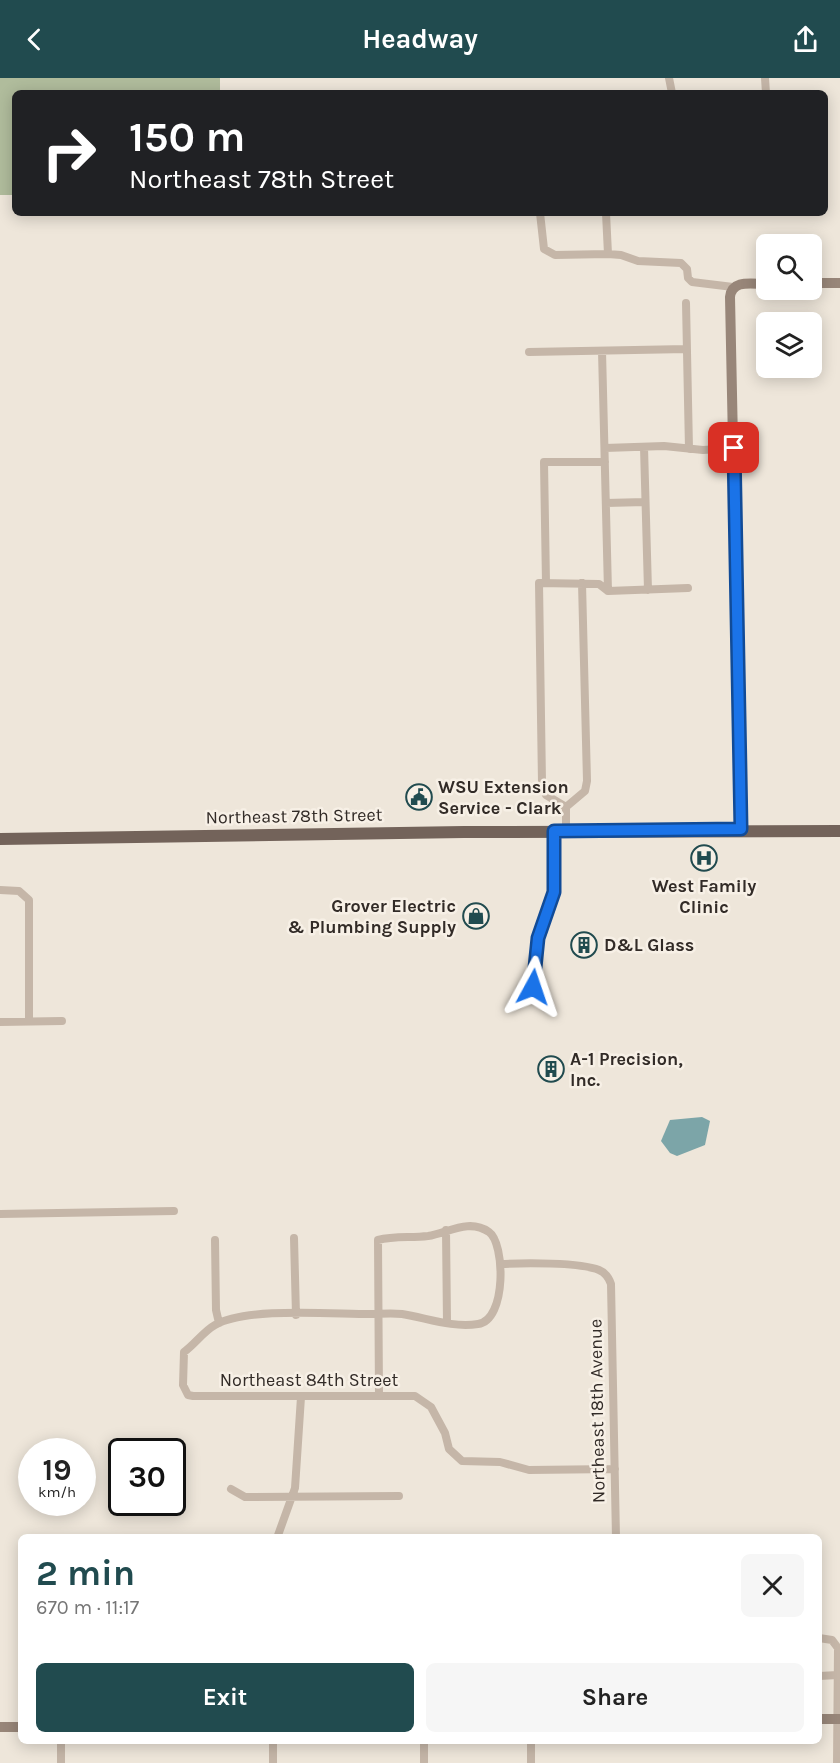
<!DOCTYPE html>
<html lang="en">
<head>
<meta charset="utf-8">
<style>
	:root { --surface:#fff; --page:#f6f6f6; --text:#222; --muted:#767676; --accent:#214b4f }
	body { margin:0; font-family:Karla,sans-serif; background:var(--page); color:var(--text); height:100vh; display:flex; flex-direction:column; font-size:22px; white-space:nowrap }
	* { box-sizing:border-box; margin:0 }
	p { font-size:20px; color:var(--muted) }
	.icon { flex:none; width:33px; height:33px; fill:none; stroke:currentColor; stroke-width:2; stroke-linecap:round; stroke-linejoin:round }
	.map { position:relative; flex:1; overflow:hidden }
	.panel { position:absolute; left:18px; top:1456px; width:804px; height:210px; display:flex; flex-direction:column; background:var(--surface); border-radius:9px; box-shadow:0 3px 15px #0003 }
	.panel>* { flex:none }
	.top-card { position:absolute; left:12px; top:12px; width:816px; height:126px; border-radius:9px; box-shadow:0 3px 15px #0003; background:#202124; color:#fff; overflow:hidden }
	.fabs { position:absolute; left:756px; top:156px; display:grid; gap:12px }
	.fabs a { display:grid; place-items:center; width:66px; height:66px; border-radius:9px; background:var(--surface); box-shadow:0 3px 15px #0003; font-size:30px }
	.speed { position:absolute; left:18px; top:1360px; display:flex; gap:12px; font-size:30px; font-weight:700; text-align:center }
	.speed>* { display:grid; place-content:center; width:78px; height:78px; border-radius:50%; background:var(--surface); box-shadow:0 3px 15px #0003; line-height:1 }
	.speed small { font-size:15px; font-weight:400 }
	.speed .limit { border:3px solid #111; border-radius:9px; background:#fff; color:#111 }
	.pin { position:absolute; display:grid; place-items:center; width:51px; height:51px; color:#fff; margin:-26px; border-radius:12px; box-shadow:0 3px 9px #0006 }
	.me { position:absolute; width:66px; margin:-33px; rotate:5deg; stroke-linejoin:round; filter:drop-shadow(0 0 4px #0008) }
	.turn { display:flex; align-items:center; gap:21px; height:126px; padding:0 18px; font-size:27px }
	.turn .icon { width:78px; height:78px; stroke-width:2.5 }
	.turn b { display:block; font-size:42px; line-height:51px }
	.round { display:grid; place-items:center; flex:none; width:63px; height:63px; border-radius:9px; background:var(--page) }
	.summary { display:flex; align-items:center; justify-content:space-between; height:102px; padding:0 18px }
	h1 { font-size:36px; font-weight:700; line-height:45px; color:var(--accent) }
	.primary-button { display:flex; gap:12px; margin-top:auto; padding:12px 18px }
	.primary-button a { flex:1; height:69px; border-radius:9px; background:var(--accent); color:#fff; font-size:24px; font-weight:700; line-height:69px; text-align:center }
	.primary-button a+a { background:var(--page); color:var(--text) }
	header { display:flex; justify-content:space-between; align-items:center; height:78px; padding:0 18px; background:var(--accent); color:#fff; font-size:27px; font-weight:700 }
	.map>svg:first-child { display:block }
	.green { fill:#b0bc9c }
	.water { fill:#7ca5a8 }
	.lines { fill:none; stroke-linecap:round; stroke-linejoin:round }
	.street { stroke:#c5b6a8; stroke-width:8 }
	.secondary { stroke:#988679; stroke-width:10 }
	.primary { stroke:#73635a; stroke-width:12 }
	.route-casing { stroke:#114b97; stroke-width:15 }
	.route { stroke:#1a73e8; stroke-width:10 }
	.labels { text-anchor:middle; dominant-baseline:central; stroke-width:5; stroke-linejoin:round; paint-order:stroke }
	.poi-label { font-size:18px; font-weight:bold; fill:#322b27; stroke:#f7f0e6; text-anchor:start }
	.street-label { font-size:18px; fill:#322b27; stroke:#f7f0e6 }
</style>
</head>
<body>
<header><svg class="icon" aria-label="back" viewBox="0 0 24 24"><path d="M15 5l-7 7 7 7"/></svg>Headway<svg class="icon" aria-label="share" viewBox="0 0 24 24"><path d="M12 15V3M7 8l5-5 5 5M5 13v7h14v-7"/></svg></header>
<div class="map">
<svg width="840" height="1685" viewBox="0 0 840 1685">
	<rect width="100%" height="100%" fill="#eee6da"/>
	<path class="green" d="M0 0H220V15H15V117H0Z"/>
	<path class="water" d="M702 1039 710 1043 705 1067 677 1078 670 1075 661 1063 670 1042Z"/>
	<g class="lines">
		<path class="street" d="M669 0 672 15
			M765 0 766 15
			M540 135 544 171 555 177 608 176 606 135
			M608 176 621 177 638 183 681 185 687 191 688 200 692 204 733 209
			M686 225 689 371
			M602 273 608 513
			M529 274 687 271
			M644 369 648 512
			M605 370 664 368 703 372 734 370
			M606 425 645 424
			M546 505 544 384H605
			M566 729 546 717 542 705 539 505 599 506 608 513 688 510
			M566 753V729L585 713 587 703 582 505
			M0 812 19 813 29 822V943
			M533 909 538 860 554 814V753
			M0 944 62 943
			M0 1136 174 1133
			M446 1152 447 1245
			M294 1160 296 1237
			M215 1162 216 1232 219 1245
			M500 1186C523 1185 580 1184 599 1192 606 1195 609 1200 611 1206L616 1460
			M379 1317 378 1162C394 1158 411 1160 428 1158 448 1155 469 1140 489 1154 505 1165 507 1242 478 1246 452 1250 427 1240 402 1236 391 1235 380 1236 370 1236 330 1236 247 1229 215 1247 204 1253 195 1266 184 1274L183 1307 188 1317 193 1318H415L431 1329 445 1355 449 1371 462 1383 500 1384 529 1392 615 1391
			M231 1411 245 1419 399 1418
			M277 1460 295 1410 301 1319
			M819 1560 832 1562 838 1570 837 1685
			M819 1598 838 1597
			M61 1664V1685
			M424 1664V1685
			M273 1685V1664
			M531 1685V1664"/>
		<path class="secondary" d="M812 205H840
			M741 751 730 219C732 201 752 206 766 206
			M819 1641H840
			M0 1649H21"/>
		<path class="primary" d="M0 761 464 754 840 753"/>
	</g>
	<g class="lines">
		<g class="route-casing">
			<path id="route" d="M533 909 538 860 554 814V753L741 751 734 370"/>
		</g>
		<use href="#route" class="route"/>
	</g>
	<defs>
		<g id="civic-ring" transform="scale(1.35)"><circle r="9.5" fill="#f7f0e6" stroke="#214b4f" stroke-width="1.5"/><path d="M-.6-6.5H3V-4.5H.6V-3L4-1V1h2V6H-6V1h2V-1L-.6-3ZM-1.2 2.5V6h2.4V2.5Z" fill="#214b4f"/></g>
		<g id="hospital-ring" transform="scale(1.35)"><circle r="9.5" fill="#f7f0e6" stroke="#214b4f" stroke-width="1.5"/><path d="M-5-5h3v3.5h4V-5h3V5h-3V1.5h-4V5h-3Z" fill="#214b4f"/></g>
		<g id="shop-ring" transform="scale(1.35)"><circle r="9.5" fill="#f7f0e6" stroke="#214b4f" stroke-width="1.5"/><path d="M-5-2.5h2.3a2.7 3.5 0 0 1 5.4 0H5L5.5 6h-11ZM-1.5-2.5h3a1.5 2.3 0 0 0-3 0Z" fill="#214b4f"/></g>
		<g id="building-ring" transform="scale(1.35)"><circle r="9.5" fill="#f7f0e6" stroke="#214b4f" stroke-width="1.5"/><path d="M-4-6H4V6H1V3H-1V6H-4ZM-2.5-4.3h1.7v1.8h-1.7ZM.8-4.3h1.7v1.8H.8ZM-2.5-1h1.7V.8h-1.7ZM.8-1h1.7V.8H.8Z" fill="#214b4f"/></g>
	</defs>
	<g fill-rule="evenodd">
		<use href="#civic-ring" x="419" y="719"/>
		<use href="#hospital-ring" x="704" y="780"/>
		<use href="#shop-ring" x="476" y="838"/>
		<use href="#building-ring" x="584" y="867"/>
		<use href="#building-ring" x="551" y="991"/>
	</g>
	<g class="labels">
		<g class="poi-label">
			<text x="438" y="709">WSU Extension<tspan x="438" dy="21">Service - Clark</tspan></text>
			<text x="704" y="808" text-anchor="middle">West Family<tspan x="704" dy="21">Clinic</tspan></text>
			<text x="456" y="828" text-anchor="end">Grover Electric<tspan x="456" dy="21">&amp; Plumbing Supply</tspan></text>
			<text x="604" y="867">D&amp;L Glass</text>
			<text x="570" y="981">A-1 Precision,<tspan x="570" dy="21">Inc.</tspan></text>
		</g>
		<g class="street-label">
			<text transform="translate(294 738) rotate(-1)">Northeast 78th Street</text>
			<text x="309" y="1302">Northeast 84th Street</text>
			<text transform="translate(597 1333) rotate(-91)">Northeast 18th Avenue</text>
		</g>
	</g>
</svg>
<div class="fabs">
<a><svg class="icon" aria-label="search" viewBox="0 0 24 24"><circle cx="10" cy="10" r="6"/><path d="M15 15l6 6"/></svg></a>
<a><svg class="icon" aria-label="layers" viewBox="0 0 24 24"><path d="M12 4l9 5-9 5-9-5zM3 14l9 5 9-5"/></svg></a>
</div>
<div class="speed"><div>19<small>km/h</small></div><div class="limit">30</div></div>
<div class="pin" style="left:734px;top:370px;background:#d93025"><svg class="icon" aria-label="arrive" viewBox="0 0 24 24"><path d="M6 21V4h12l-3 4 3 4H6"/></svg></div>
<svg class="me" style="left:533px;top:909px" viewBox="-20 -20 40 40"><path d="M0-17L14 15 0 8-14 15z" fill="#1a73e8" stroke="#fff" stroke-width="4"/></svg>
<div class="top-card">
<div class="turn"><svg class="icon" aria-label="right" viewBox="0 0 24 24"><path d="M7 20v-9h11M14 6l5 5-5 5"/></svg><div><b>150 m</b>Northeast 78th Street</div></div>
</div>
<section class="panel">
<div class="summary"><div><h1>2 min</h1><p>670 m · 11:17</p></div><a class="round"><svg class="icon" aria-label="close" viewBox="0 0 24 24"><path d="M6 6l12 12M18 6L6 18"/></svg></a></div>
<div class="primary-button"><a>Exit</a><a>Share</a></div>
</section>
</div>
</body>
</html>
